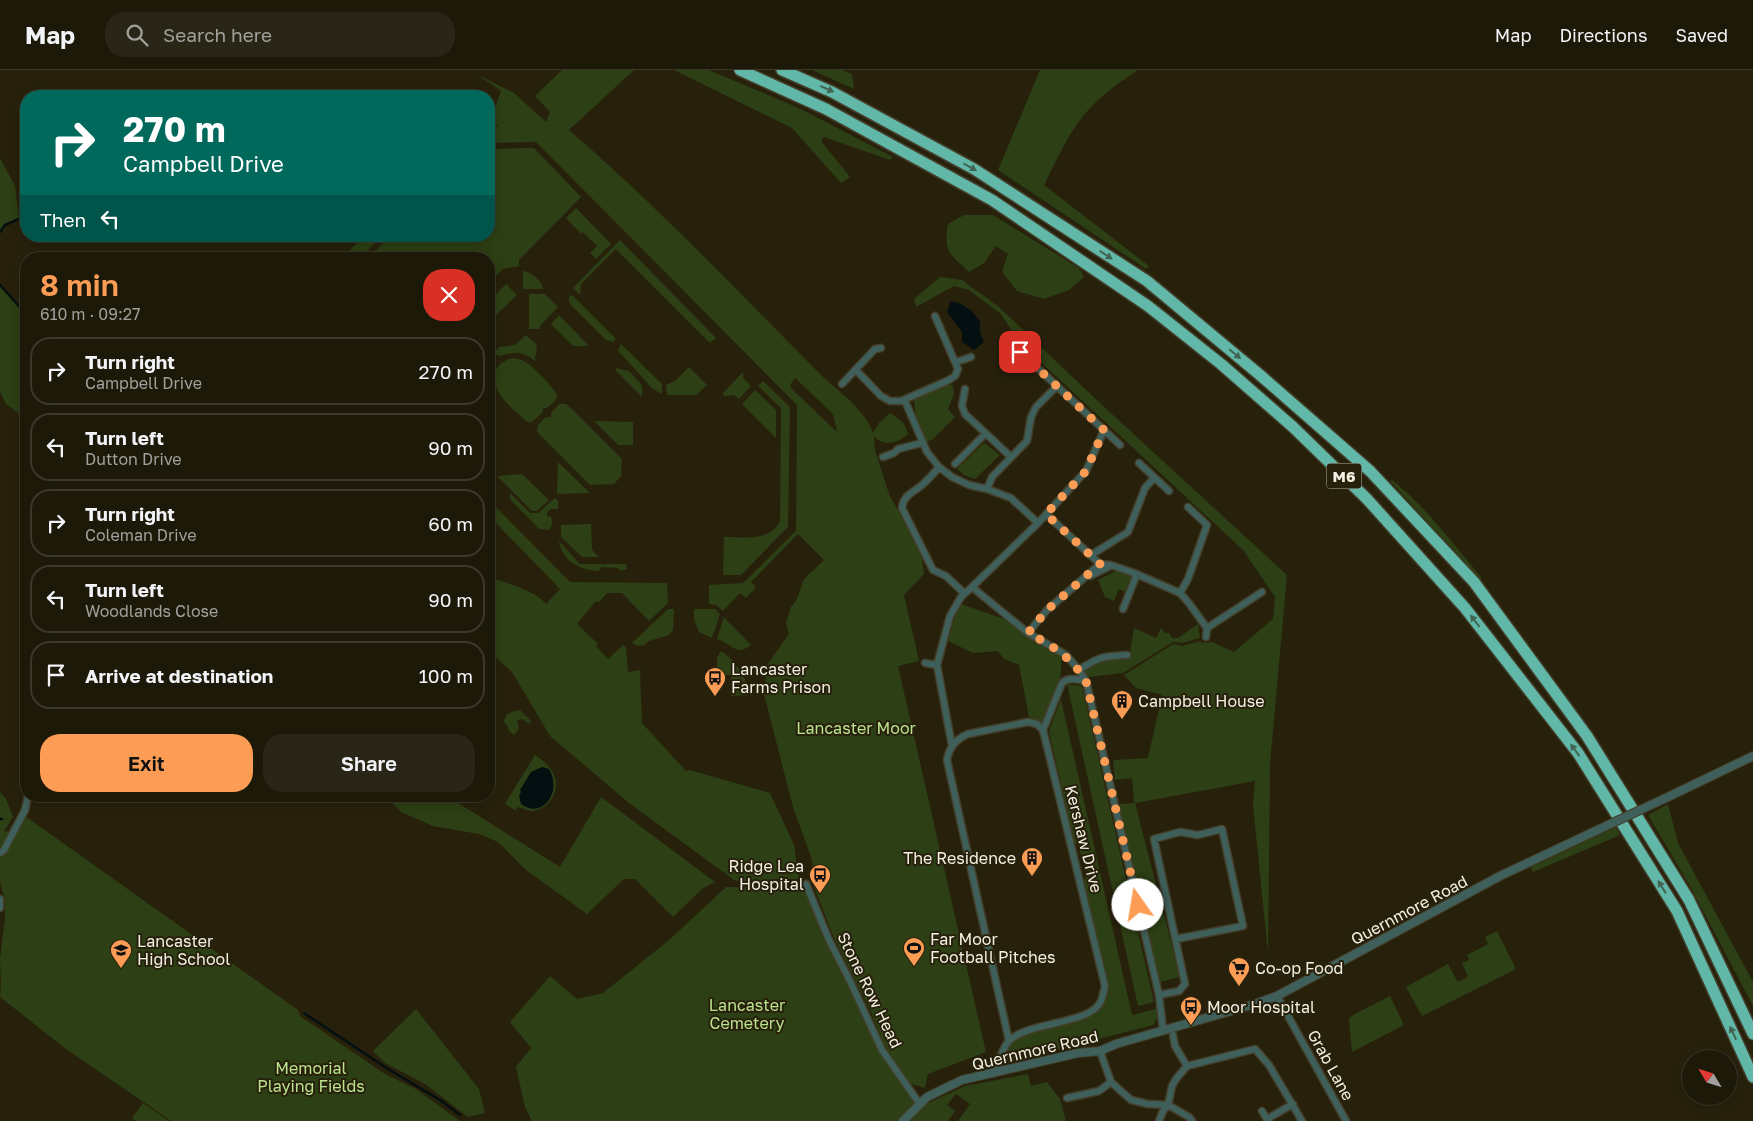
<!DOCTYPE html>
<html lang="en">
<head>
<meta charset="utf-8">
<style>
	:root { --surface:#1d1909; --page:#2a2617; --text:#f1f3f6; --muted:#a0a09c; --line:#3b382a; --accent:#fd9d55 }
	body { margin:0; font-family:"Golos Text",sans-serif; background:var(--page); color:var(--text); height:100vh; display:flex; flex-direction:column; font-size:19px; white-space:nowrap }
	* { box-sizing:border-box; margin:0 }
	p { font-size:16px; color:var(--muted) }
	.icon { flex:none; width:28px; height:28px; fill:none; stroke:currentColor; stroke-width:2; stroke-linecap:round; stroke-linejoin:round }
	.map { position:relative; flex:1; overflow:hidden }
	.details { position:absolute; left:20px; top:182px; width:475px; height:550px; display:flex; flex-direction:column; background:var(--surface); border-radius:20px; box-shadow:0 2px 12px #0003,0 0 0 1px var(--line) }
	.details>* { flex:none }
	.hud { position:absolute; left:20px; top:20px; width:475px; height:152px; border-radius:20px; box-shadow:0 2px 12px #0003,0 0 0 1px var(--line); background:#00695c; color:#fff; overflow:hidden }
	.needle { width:32px; rotate:308deg }
	.buttons { position:absolute; left:1682px; top:980px; display:grid; gap:10px }
	.buttons a { display:grid; place-items:center; width:55px; height:55px; border-radius:50%; background:var(--surface); box-shadow:0 2px 12px #0003,0 0 0 1px var(--line); font-size:25px }
	.pin { position:absolute; display:grid; place-items:center; width:42px; height:42px; color:#fff; margin:-21px; border-radius:10px; box-shadow:0 2px 8px #0006 }
	.me { position:absolute; width:55px; margin:-28px; rotate:347deg; stroke-linejoin:round; filter:drop-shadow(0 0 4px #0008) }
	.turn { display:flex; align-items:center; gap:18px; height:105px; padding:0 20px; font-size:22px }
	.turn .icon { width:65px; height:65px; stroke-width:2.5 }
	.turn b { display:block; font-size:35px; line-height:42px }
	.then { display:flex; align-items:center; height:48px; padding:0 20px; background:#0003; gap:10px; font-size:19px }
	.round { display:grid; place-items:center; flex:none; width:52px; height:52px; border-radius:20px; background:var(--page) }
	.headline { display:flex; align-items:center; justify-content:space-between; height:85px; padding:0 20px }
	h1 { font-size:30px; font-weight:600; line-height:38px; color:var(--accent) }
	.button { display:flex; gap:10px; margin-top:auto; padding:10px 20px }
	.button a { flex:1; height:58px; border-radius:20px; background:var(--accent); color:#111; font-size:20px; font-weight:600; line-height:58px; text-align:center }
	.button a+a { background:var(--page); color:var(--text) }
	ul { padding:0; list-style:none }
	li { display:flex; align-items:center; gap:15px; height:68px; margin:0 10px 8px; padding:0 10px; border:2px solid var(--line); border-radius:20px }
	li div { flex:1 }
	li b { display:block; font-size:19px }
	li em { font-style:normal }
	header { display:flex; align-items:center; gap:30px; box-sizing:border-box; height:70px; padding:0 25px; background:var(--surface); border-bottom:1px solid var(--line) }
	header strong { font-size:24px }
	nav { display:flex; gap:28px; margin-inline-start:auto; font-size:18px }
	.search { width:350px; height:45px; background:var(--page); display:flex; align-items:center; gap:12px; box-sizing:border-box; padding:0 18px; border-radius:20px; color:var(--muted); font-size:19px }
	.map>svg:first-child { display:block }
	.green { fill:#2d3f14; fill-rule:evenodd }
	.water { fill:#040f11 }
	.lines { fill:none; stroke-linecap:round; stroke-linejoin:round }
	.stream { stroke:#040f11; stroke-width:2.5 }
	.minor-casing { stroke:#443e2a; stroke-width:9 }
	.tertiary-casing { stroke:#443e2a; stroke-width:10 }
	.motorway-casing { stroke:#443e2a; stroke-width:14 }
	.minor { stroke:#3f605a; stroke-width:6 }
	.tertiary { stroke:#3f605a; stroke-width:8 }
	.motorway { stroke:#61b8a8; stroke-width:11 }
	.tertiary-bridge-casing { stroke:#443e2a; stroke-width:10; stroke-linecap:butt }
	.tertiary-bridge { stroke:#3f605a; stroke-width:8 }
	.oneway { fill:#416552 }
	.route { stroke:#fd9d55; stroke-width:9; stroke-dasharray:0 16.2 }
	.labels { text-anchor:middle; dominant-baseline:central; stroke-width:4; stroke-linejoin:round; paint-order:stroke }
	.shield { fill:#27210c; stroke:#b6b2a2; stroke-width:1 }
	.shield-label { font-size:15px; font-weight:bold; fill:#f3f0e3 }
	.poi-label { font-size:16px; fill:#f3f0e3; stroke:#27210c; text-anchor:start }
	.park-label { font-size:16px; fill:#bbe28d; stroke:#27210c }
	.street-label { font-size:16px; fill:#f3f0e3; stroke:#27210c }
</style>
</head>
<body>
<header>
<strong>Map</strong>
<div class="search"><svg class="icon" aria-label="search" viewBox="0 0 24 24"><circle cx="10" cy="10" r="6"/><path d="M15 15l6 6"/></svg>Search here</div>
<nav><a>Map</a><a>Directions</a><a>Saved</a></nav>
</header>
<div class="map">
<svg width="1753" height="1051" viewBox="0 0 1753 1051">
	<rect width="100%" height="100%" fill="#27210c"/>
	<path class="green" d="M562 0H634L569 60C656 135 735 218 815 299 833 318 865 338 873 363L879 353 890 343C898 348 906 353 908 364 897 374 885 376 874 367L875 380 889 424 921 482 924 504 904 525 919 591 898 596 986 982 928 1004 925 1018 908 1013 884 974 870 940 834 868 814 817 812 790 793 737 764 624 767 595 789 564 786 553 791 537 797 529 804 509 824 490 798 464 751 512 756 517 746 528 740 523 723 541 716 535 709 534V515L743 513 796 461 797 335 536 72 489 73V59L498 56 491 49 501 21 478 5 514 23 546 52 550 42 535 26ZM795 308 833 344 837 362 792 319 790 315Z
		M674 0H709L801 39 893 87 890 90 824 67 821 71 850 107 841 113 792 58Z
		M812 0H842L852 4 854 19Z
		M1040 0H1138C1115 15 1093 31 1077 54 1064 73 1054 95 1044 115L1149 196 1146 199 998 100Z
		M534 78 581 127 519 190V196L503 199 489 212V189H367L390 166H489V79Z
		M0 88 15 116 19 148 5 155 0 162Z
		M576 138 611 174 596 189 590 183 597 176 583 162 581 164 566 148Z
		M964 145H993L1079 198 1084 207 1069 220 1044 229 1017 221 1002 202 1008 184 996 176 984 193 969 202C950 184 943 182 948 154Z
		M364 166H382L359 189H341Z
		M620 170 716 268 710 273 616 179 581 214 580 225 573 218Z
		M523 201C532 202 541 210 543 219H523Z
		M940 207 962 210 999 237 1102 335 1287 505 1270 694 1268 883 1253 735 1255 711 1135 733 1180 907 1160 912 1119 738 1120 734 1134 733 1132 708 1115 710 1113 690 1148 688 1162 625 1136 618 1124 605 1173 574 1182 576 1201 571V573L1212 572 1234 582 1273 549 1275 527 1243 480 1019 272 1001 244 969 220 954 216 916 237 914 229Z
		M506 214 517 225 495 246H489V231Z
		M0 215 26 244V349L6 334 0 322Z
		M529 224H545L558 237 540 256V259H529Z
		M572 225 616 269 613 272 606 270 571 235 569 232V227Z
		M559 245 589 276H573L551 254Z
		M526 265 537 275 535 291C520 280 516 282 499 286L494 283 499 277 515 275Z
		M621 274 662 314V324L653 319 621 284 618 280Z
		M512 288C518 289 522 289 527 293 534 298 556 319 557 326 557 331 550 335 547 338H543V342L531 353 526 351C513 338 491 324 495 303 497 294 504 291 512 288Z
		M689 297 707 315 696 325H667L666 315 675 311Z
		M616 298 629 301 639 312 642 316V327L616 301Z
		M743 302V308L751 316 739 329 734 325 724 326 723 323Z
		M763 311 790 337 788 457 741 505H723L724 467C745 467 770 472 780 451L781 338 758 316Z
		M943 312 953 316 954 324 948 339 955 347 933 369 927 372 916 349 914 330 921 322Z
		M755 320 776 340V368L742 334Z
		M559 334H566L570 337 622 389 621 406 614 414 590 415 538 363 537 360 538 355 546 347H551V343Z
		M594 351 633 352V375H618Z
		M984 373 1000 385 975 409 964 405 957 399Z
		M558 392 590 423 557 424Z
		M522 404 549 430 537 441H532L497 406Z
		M1392 410C1426 437 1453 474 1482 508L1480 509 1390 411Z
		M510 423 530 443H538L555 428 558 431V439H551L547 442V446L551 447C553 452 552 456 549 460L539 459 510 429Z
		M489 430 570 512 667 513 668 533 649 551 622 523H607L599 532 596 531 577 554 598 574 596 576 608 589 623 575 626 577 628 602 640 600 642 653 686 701 690 700 770 723 794 775 799 809H777L752 813 734 810 629 733 550 666 512 602 489 581V507C506 513 535 520 546 534L560 519 489 446Z
		M591 454 592 480 599 487H582L561 467V455Z
		M559 471 580 494H626L627 499 621 501 618 498 602 497 598 501C580 500 562 491 559 471Z
		M1118 500 1132 506 1125 522 1119 519 1114 531 1105 527 1098 510Z
		M961 534 1004 549 1048 576 1062 587 1060 611 1043 653 1029 647 1019 595 1004 589 998 581 973 583 948 571 956 543Z
		M668 539H674L673 560 669 565 649 571 644 575 638 576 632 573Z
		M694 539H715L720 544 712 568 699 562 694 549Z
		M724 547 751 575C736 587 733 574 717 569Z
		M1198 554 1200 568 1182 573 1173 572 1123 603 1088 607 1083 601C1097 591 1112 588 1129 589L1134 558 1156 568 1161 558 1166 564 1168 562 1172 568H1178Z
		M720 582H723C741 598 743 603 751 625L731 626V605H717V588Z
		M1067 614 1082 616 1154 932 1138 936Z
		M1061 629 1132 945 1156 939 1157 948 1153 955 1002 994 1011 973 1027 963 1090 946 1103 934 1108 915 1084 811C1095 791 1079 791 1078 774L1074 772 1049 661Z
		M520 640 531 651 530 654 522 649 517 650 519 659 514 665 509 661 508 657 504 652C505 642 512 642 520 640Z
		M535 685C543 690 552 698 555 708 560 723 546 742 530 741 526 740 522 738 518 737L515 740 505 734Z
		M0 722 6 729 13 747 4 761 13 762 0 783Z
		M386 726H447L560 797 601 727 715 812 702 819 673 847 635 809H624L587 844 526 800 498 772 479 764 433 756 401 742Z
		M1668 734 1678 773 1753 912V936L1691 818 1648 745Z
		M25 746 298 940 300 946 385 1004 416 1019 460 1051H171L66 979 0 927 1 915 0 889 5 847V830L0 811V788L6 781Z
		M1616 757 1620 765 1533 802 1531 797Z
		M806 814 882 980 919 1033 903 1051H532L525 1037 516 997 531 978 510 952 550 906 577 929 603 923 668 871 726 817 774 818Z
		M1497 861 1516 899 1422 946 1406 917 1448 894 1458 912 1468 907 1462 893 1469 890 1467 885 1488 874 1485 867Z
		M1390 926 1404 955 1352 982 1349 949 1353 945Z
		M416 939 479 1019 485 1043 468 1047 425 1014 385 993 373 981Z
		M1028 1004 1031 1016 1047 1012 1060 1029 1066 1051H958L970 1034 956 1024 947 1035 955 1041 948 1051H910L926 1034 965 1016Z
		M143 1033 169 1051H136L132 1048Z"/>
	<path class="water" d="M951 231 961 234 972 241 980 252V262L984 272 974 280 962 272V262L947 242Z
		M542 697 549 699C563 722 542 750 521 734L519 726 521 722 520 720 531 702Z"/>
	<g class="lines">
		<path class="stream" d="M0 162 5 155 26 146
			M0 215 26 244
			M0 749H2
			M304 943 388 999 440 1030 460 1045"/>
		<g class="minor-casing">
			<path id="minor" d="M1003 274 1011 276 1028 289 1120 375
				M956 292 971 287
				M856 300 881 326 890 331H901L947 311 955 306 958 299 935 246
				M842 314 875 279 881 278
				M965 319 962 336 965 344 1011 387
				M905 331 927 382 939 397 952 407 969 415 987 419 1011 428 1038 453
				M883 387 894 383 898 379 922 373
				M1139 393 1169 421
				M955 394 985 364
				M939 397C934 403 929 409 922 415 914 422 903 425 902 438L933 500 946 506 964 523
				M987 419 992 407 1027 371 1031 347 1036 337 1057 316
				M1046 444 1100 494 1111 495 1134 503 1180 523 1188 532 1207 558 1206 567
				M1091 485 1128 462 1145 418 1154 408
				M1090 506 1110 496
				M972 517 1028 563 1066 585 1079 600 1086 611 1159 925 1163 960
				M1180 523 1188 509 1207 455 1188 437
				M1123 539 1137 504
				M1207 558 1262 522
				M1028 563 1047 540 1100 494
				M925 593 937 595
				M1079 600C1098 587 1104 586 1127 585
				M952 676 937 595 950 546 961 527 972 517 1038 453 1086 401 1104 360
				M0 783 4 780 25 740 28 726
				M806 814 829 870 850 911 882 980 919 1033
				M0 829V838
				M1159 925 1179 921 1185 914 1154 769 1180 762 1198 765 1222 759 1243 856 1176 869
				M1277 926 1346 1051
				M1173 965 1175 976 1187 996
				M1009 971 947 690C949 677 956 669 968 664L1028 652 1037 654 1043 660 1062 613C1069 606 1078 610 1086 611
				M1100 981 1111 1012 1131 1030 1148 1034 1168 1035 1189 1047 1192 1051
				M996 1002C999 993 1002 977 1010 970 1031 951 1090 955 1101 931 1103 926 1104 920 1105 916L1043 660
				M1067 1028 1099 1021 1111 1012
				M1262 1041 1268 1051
				M1267 1049 1293 1034
				M1159 1051 1163 1041 1168 1035 1172 1016 1176 1009 1187 996 1255 979 1269 995 1302 1051"/>
		</g>
		<g class="tertiary-casing">
			<path id="tertiary" d="M1670 726 1753 686
				M903 1051 927 1027 962 1010 1078 983 1100 981 1116 974 1255 934 1277 926 1500 806 1589 764"/>
		</g>
		<g class="motorway-casing">
			<path id="motorway" d="M740 0 826 39 992 130 1148 236 1221 294 1293 357 1367 429 1465 538 1578 683 1677 841 1753 1007
				M782 0 832 22 974 99 1147 211 1260 305 1370 401 1474 512 1587 666 1689 830 1753 964"/>
		</g>
		<use href="#minor" class="minor"/>
		<use href="#tertiary" class="tertiary"/>
		<use href="#motorway" class="motorway"/>
		<g class="tertiary-bridge-casing">
			<path id="tertiary-bridge" d="M1589 764 1670 726"/>
		</g>
		<use href="#tertiary-bridge" class="tertiary-bridge"/>
	</g>
	<defs><path id="oneway-solid" d="M-6-.8H1V-3.2L6.5 0L1 3.2V.8H-6Z" transform="scale(1.25)"/></defs>
	<g class="oneway">
		<use href="#oneway-solid" transform="translate(827 19) rotate(24)"/>
		<use href="#oneway-solid" transform="translate(970 97) rotate(29)"/>
		<use href="#oneway-solid" transform="translate(1106 185) rotate(33)"/>
		<use href="#oneway-solid" transform="translate(1235 284) rotate(40)"/>
		<use href="#oneway-solid" transform="translate(1475 551) rotate(-128)"/>
		<use href="#oneway-solid" transform="translate(1575 680) rotate(-126)"/>
		<use href="#oneway-solid" transform="translate(1662 817) rotate(-122)"/>
		<use href="#oneway-solid" transform="translate(1733 963) rotate(-115)"/>
	</g>
	<g class="lines">
		<path class="route" d="M1020 282 1104 360 1086 401 1046 444 1100 494 1047 540 1028 563C1053 576 1070 586 1086 611L1138 835"/>
	</g>
	<defs>
		<g id="bus-pin" transform="scale(1.125)"><path d="M0 17L-7.5 6A9.5 9.5 0 1 1 7.5 6Z" fill="#fd9d55" stroke="#27210c"/><path d="M-5-6H5V4H4V6H2V4H-2V6H-4V4H-5ZM-3.5-4V0h7V-4ZM-3.5 1.2v1.5H-2V1.2ZM2 1.2v1.5H3.5V1.2Z" fill="#111"/></g>
		<g id="building-pin" transform="scale(1.125)"><path d="M0 17L-7.5 6A9.5 9.5 0 1 1 7.5 6Z" fill="#fd9d55" stroke="#27210c"/><path d="M-4-6H4V6H1V3H-1V6H-4ZM-2.5-4.3h1.7v1.8h-1.7ZM.8-4.3h1.7v1.8H.8ZM-2.5-1h1.7V.8h-1.7ZM.8-1h1.7V.8H.8Z" fill="#111"/></g>
		<g id="stadium-pin" transform="scale(1.125)"><path d="M0 17L-7.5 6A9.5 9.5 0 1 1 7.5 6Z" fill="#fd9d55" stroke="#27210c"/><path d="M0-5a6.5 5 0 1 0 0 10a6.5 5 0 1 0 0-10ZM-3.5-1.8h7v3.6h-7Z" fill="#111"/></g>
		<g id="school-pin" transform="scale(1.125)"><path d="M0 17L-7.5 6A9.5 9.5 0 1 1 7.5 6Z" fill="#fd9d55" stroke="#27210c"/><path d="M0-5L7-2L0 1L-7-2ZM-4 1L0 2.5L4 1V4Q0 6-4 4Z" fill="#111"/></g>
		<g id="supermarket-pin" transform="scale(1.125)"><path d="M0 17L-7.5 6A9.5 9.5 0 1 1 7.5 6Z" fill="#fd9d55" stroke="#27210c"/><path d="M-6-5.5h2.5l.6 2H6L4.5 2H-2.5L-4.4-4H-6ZM-1.5 3.2a1.3 1.3 0 1 0 .1 0ZM3 3.2a1.3 1.3 0 1 0 .1 0Z" fill="#111"/></g>
	</defs>
	<g fill-rule="evenodd">
		<use href="#bus-pin" x="715" y="608"/>
		<use href="#building-pin" x="1122" y="631"/>
		<use href="#building-pin" x="1032" y="788"/>
		<use href="#bus-pin" x="820" y="805"/>
		<use href="#stadium-pin" x="914" y="878"/>
		<use href="#school-pin" x="121" y="880"/>
		<use href="#supermarket-pin" x="1239" y="898"/>
		<use href="#bus-pin" x="1191" y="937"/>
	</g>
	<g class="labels">
		<rect class="shield" x="1326.5" y="393.5" width="35" height="25" rx="4"/>
		<g class="shield-label">
			<text x="1344" y="406">M6</text>
		</g>
		<g class="poi-label">
			<text x="731" y="599">Lancaster<tspan x="731" dy="18">Farms Prison</tspan></text>
			<text x="1138" y="631">Campbell House</text>
			<text x="1016" y="788" text-anchor="end">The Residence</text>
			<text x="804" y="796" text-anchor="end">Ridge Lea<tspan x="804" dy="18">Hospital</tspan></text>
			<text x="930" y="869">Far Moor<tspan x="930" dy="18">Football Pitches</tspan></text>
			<text x="137" y="871">Lancaster<tspan x="137" dy="18">High School</tspan></text>
			<text x="1255" y="898">Co-op Food</text>
			<text x="1207" y="937">Moor Hospital</text>
		</g>
		<g class="park-label">
			<text x="856" y="658">Lancaster Moor</text>
			<text x="747" y="935">Lancaster<tspan x="747" dy="18">Cemetery</tspan></text>
			<text x="311" y="998">Memorial<tspan x="311" dy="18">Playing Fields</tspan></text>
		</g>
		<g class="street-label">
			<text transform="translate(1084 769) rotate(76)">Kershaw Drive</text>
			<text transform="translate(1409 840) rotate(-28)">Quernmore Road</text>
			<text transform="translate(870 920) rotate(64)">Stone Row Head</text>
			<text transform="translate(1035 980) rotate(-13)">Quernmore Road</text>
			<text transform="translate(1331 995) rotate(61)">Grab Lane</text>
		</g>
	</g>
</svg>
<div class="buttons">
<a><svg class="needle" viewBox="-14 -14 28 28"><path d="M0-13l5 13h-10z" fill="#e53935"/><path d="M0 13l5-13h-10z" fill="#a0a09c"/></svg></a>
</div>
<div class="pin" style="left:1020px;top:282px;background:#d93025"><svg class="icon" aria-label="arrive" viewBox="0 0 24 24"><path d="M6 21V4h12l-3 4 3 4H6"/></svg></div>
<svg class="me" style="left:1138px;top:835px" viewBox="-20 -20 40 40"><circle r="19" fill="#fff"/><path d="M0-13L10 11 0 6-10 11z" fill="#fd9d55"/></svg>
<div class="hud">
<div class="turn"><svg class="icon" aria-label="right" viewBox="0 0 24 24"><path d="M7 20v-9h11M14 6l5 5-5 5"/></svg><div><b>270 m</b>Campbell Drive</div></div>
<div class="then">Then<svg class="icon" aria-label="left" viewBox="0 0 24 24"><path d="M17 20v-9H6M10 6l-5 5 5 5"/></svg></div>
</div>
<section class="details">
<div class="headline"><div><h1>8 min</h1><p>610 m · 09:27</p></div><a class="round" style="background:#d93025;color:#fff"><svg class="icon" aria-label="close" viewBox="0 0 24 24"><path d="M6 6l12 12M18 6L6 18"/></svg></a></div>
<ul>
<li><svg class="icon" aria-label="right" viewBox="0 0 24 24"><path d="M7 20v-9h11M14 6l5 5-5 5"/></svg><div><b>Turn right</b><p>Campbell Drive</p></div><em>270 m</em></li>
<li><svg class="icon" aria-label="left" viewBox="0 0 24 24"><path d="M17 20v-9H6M10 6l-5 5 5 5"/></svg><div><b>Turn left</b><p>Dutton Drive</p></div><em>90 m</em></li>
<li><svg class="icon" aria-label="right" viewBox="0 0 24 24"><path d="M7 20v-9h11M14 6l5 5-5 5"/></svg><div><b>Turn right</b><p>Coleman Drive</p></div><em>60 m</em></li>
<li><svg class="icon" aria-label="left" viewBox="0 0 24 24"><path d="M17 20v-9H6M10 6l-5 5 5 5"/></svg><div><b>Turn left</b><p>Woodlands Close</p></div><em>90 m</em></li>
<li><svg class="icon" aria-label="arrive" viewBox="0 0 24 24"><path d="M6 21V4h12l-3 4 3 4H6"/></svg><div><b>Arrive at destination</b></div><em>100 m</em></li>
</ul>
<div class="button"><a>Exit</a><a>Share</a></div>
</section>
</div>
</body>
</html>
